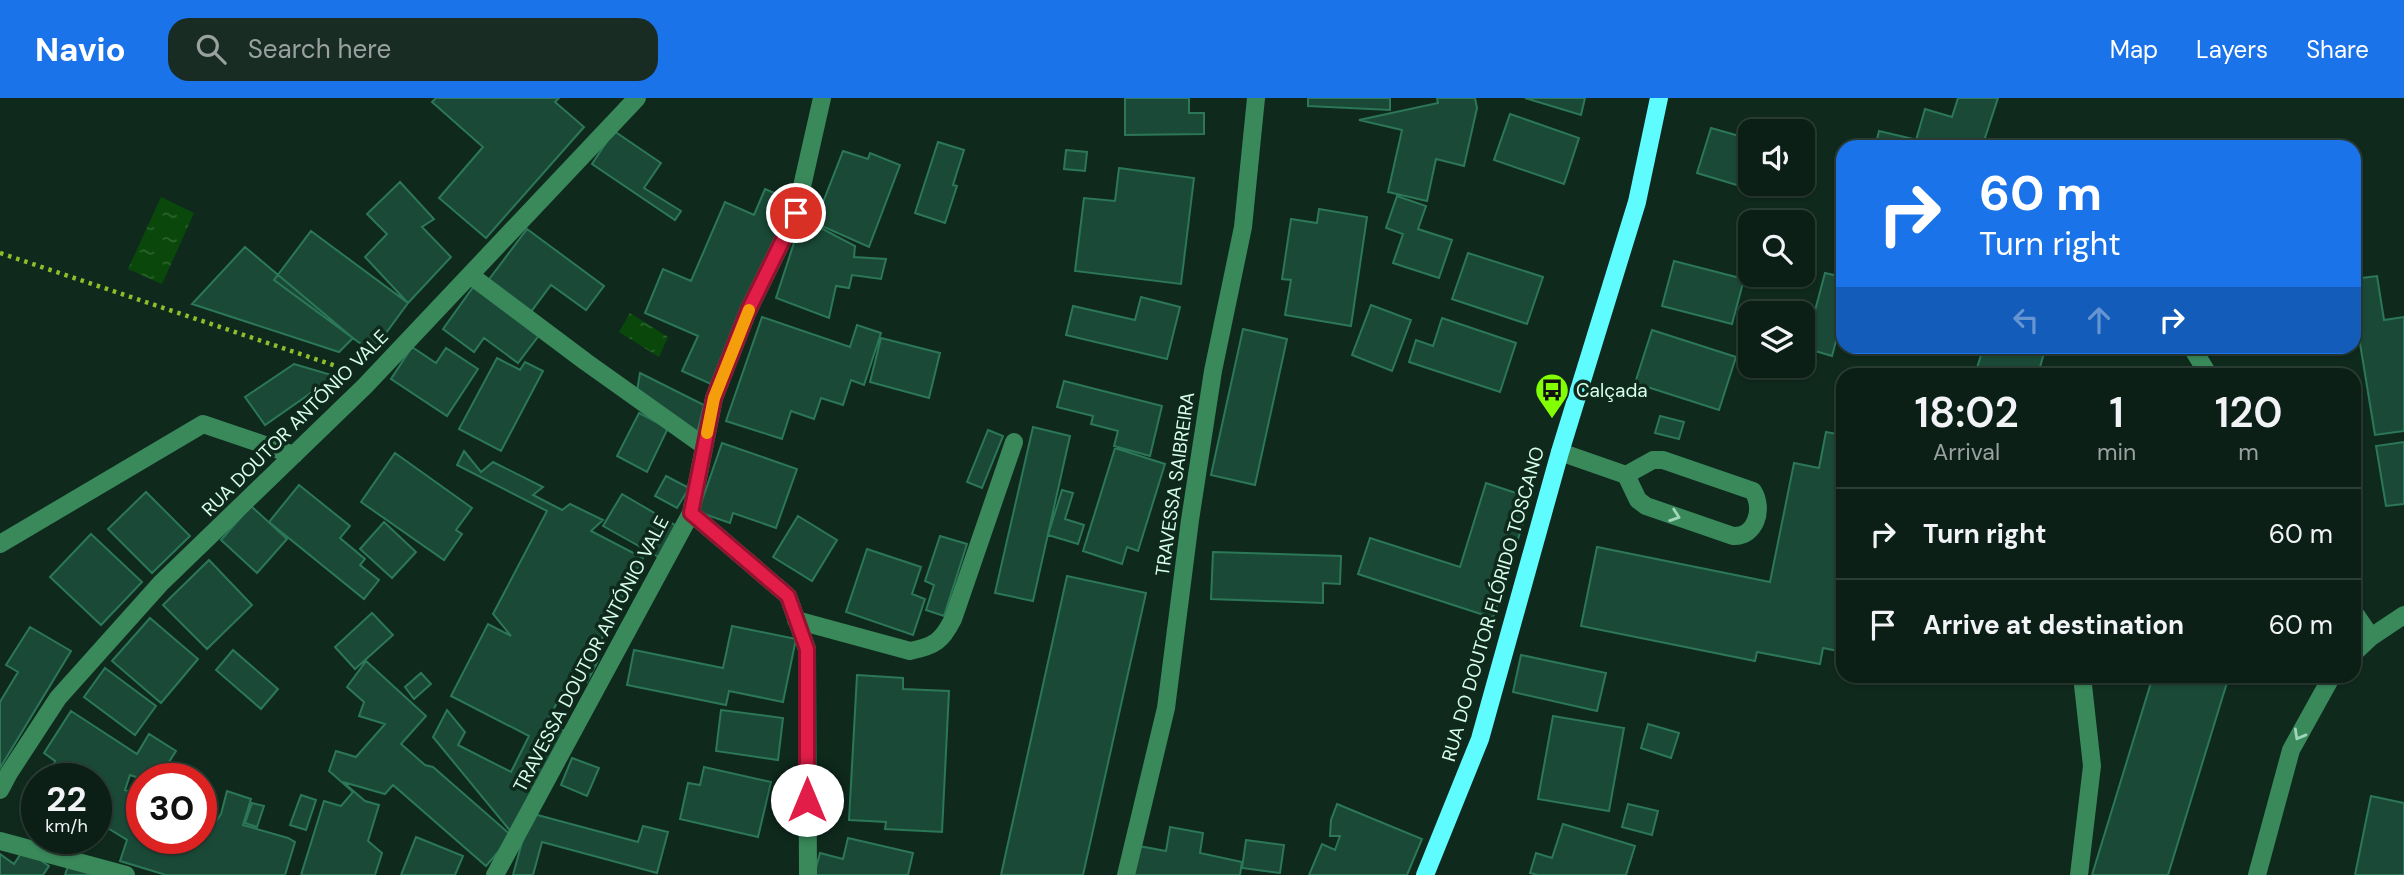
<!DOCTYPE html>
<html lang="en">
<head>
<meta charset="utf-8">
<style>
	:root { --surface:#0b1f16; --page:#192c23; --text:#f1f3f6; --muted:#9aa2a1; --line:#2b3d35; --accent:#1a73e8 }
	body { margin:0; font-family:"DM Sans",sans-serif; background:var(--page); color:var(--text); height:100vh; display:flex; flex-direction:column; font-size:26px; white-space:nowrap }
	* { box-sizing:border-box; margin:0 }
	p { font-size:23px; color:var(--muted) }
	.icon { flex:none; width:38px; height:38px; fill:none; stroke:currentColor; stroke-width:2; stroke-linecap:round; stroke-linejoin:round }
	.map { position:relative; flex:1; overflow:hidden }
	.drawer { position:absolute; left:1836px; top:270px; width:525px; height:315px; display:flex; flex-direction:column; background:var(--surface); border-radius:21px; box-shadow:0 2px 5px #0004,0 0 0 2px var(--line) }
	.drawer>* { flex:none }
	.hud { position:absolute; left:1836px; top:42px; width:525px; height:214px; border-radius:21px; box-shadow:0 2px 5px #0004,0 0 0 2px var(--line); background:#1a73e8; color:#fff; overflow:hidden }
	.controls { position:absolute; left:1738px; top:21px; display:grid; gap:14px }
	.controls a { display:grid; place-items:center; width:77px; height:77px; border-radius:14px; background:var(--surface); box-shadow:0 2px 5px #0004,0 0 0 2px var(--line); font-size:35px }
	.speed { position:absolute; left:21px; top:665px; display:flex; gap:14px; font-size:35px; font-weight:700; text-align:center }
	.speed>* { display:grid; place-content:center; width:91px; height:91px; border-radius:50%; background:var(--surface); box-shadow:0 2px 5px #0004,0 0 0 2px var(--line); line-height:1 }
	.speed small { font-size:18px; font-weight:400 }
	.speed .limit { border:10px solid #d22; background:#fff; color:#111 }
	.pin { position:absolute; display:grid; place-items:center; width:60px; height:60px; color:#fff; margin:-30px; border:4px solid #fff; border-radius:50%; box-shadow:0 2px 7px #0007 }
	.me { position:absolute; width:77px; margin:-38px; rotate:0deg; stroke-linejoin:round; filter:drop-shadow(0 0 5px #0008) }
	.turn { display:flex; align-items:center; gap:24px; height:147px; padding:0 28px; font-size:32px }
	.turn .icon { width:91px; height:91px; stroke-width:2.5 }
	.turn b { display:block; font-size:49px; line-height:60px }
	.lanes { display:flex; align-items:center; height:66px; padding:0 28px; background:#0003; justify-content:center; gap:35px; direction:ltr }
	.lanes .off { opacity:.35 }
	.eta { display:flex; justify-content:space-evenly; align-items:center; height:119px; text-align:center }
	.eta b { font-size:42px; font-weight:600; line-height:49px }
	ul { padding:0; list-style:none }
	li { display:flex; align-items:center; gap:21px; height:91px; padding:0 28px; border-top:2px solid var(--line) }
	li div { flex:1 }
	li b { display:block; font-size:26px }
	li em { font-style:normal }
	header { display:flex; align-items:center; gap:42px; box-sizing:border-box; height:98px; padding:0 35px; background:var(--accent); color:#fff }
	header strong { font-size:33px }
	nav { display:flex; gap:38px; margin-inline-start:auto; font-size:24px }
	.search { width:490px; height:63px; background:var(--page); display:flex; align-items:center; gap:18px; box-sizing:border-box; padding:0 24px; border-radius:21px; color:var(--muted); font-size:26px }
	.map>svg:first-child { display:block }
	.water { fill:url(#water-ripples) }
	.building { fill:#1a4a37; stroke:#2c7758; stroke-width:2 }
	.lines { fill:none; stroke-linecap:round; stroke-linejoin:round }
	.path { stroke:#8dbe2b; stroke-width:4.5; stroke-dasharray:3.5 5; stroke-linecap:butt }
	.minor { stroke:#39895b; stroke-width:18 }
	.major { stroke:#5efcff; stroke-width:18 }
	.oneway { stroke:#a0d6b9 }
	.route-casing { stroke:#92132f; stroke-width:18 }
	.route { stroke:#e11d48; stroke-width:12 }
	.slow { stroke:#f59e0b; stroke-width:12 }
	.labels { text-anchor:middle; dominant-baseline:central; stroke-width:7; stroke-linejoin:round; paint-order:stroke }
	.poi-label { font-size:19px; fill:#d7ffeb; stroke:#0f291d; text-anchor:start }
	.street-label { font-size:19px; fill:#d7ffeb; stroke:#0f291d }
</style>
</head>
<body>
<header>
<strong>Navio</strong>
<div class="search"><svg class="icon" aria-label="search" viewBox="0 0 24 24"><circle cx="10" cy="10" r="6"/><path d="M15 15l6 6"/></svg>Search here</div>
<nav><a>Map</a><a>Layers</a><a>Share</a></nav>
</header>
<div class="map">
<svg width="2404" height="777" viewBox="0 0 2404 777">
	<defs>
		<pattern id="water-ripples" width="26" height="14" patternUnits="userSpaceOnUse" patternTransform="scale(1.75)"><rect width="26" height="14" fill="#09480a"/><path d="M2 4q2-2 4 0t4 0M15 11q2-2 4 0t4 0" fill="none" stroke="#2c632e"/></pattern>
	</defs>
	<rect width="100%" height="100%" fill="#0f291d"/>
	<path class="water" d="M161 99 194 115 162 186 128 171Z
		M630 215 668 239 659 259 619 234Z"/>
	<path class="building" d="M436 0H559L555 4 584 29 486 140 439 100 483 49 432 4Z
		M1125 0H1189V15H1204V36L1125 37Z
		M1308 0H1390V12L1308 8Z
		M1437 0H1475L1477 10 1464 68 1436 61 1427 103 1388 94 1402 32 1359 22 1438 5Z
		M1525 0H1585L1581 17Z
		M1958 0H1998L1982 49H1938L1916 42 1925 11 1952 19Z
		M1510 16 1579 40 1564 86 1494 62Z
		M1711 30 1750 41V53L1740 88 1697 75Z
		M614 33 661 65 644 90 681 113 675 122 592 66Z
		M1879 33 1926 44 1925 49H1875Z
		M938 44 964 52 953 87 957 88 945 125 915 115Z
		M1066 52 1087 54 1085 73 1064 71Z
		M843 53 868 61 870 55 900 67 869 149 815 125Z
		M1119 70 1194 80 1181 186 1075 173 1084 100 1115 103Z
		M400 84 434 121 422 129 451 159 408 205 365 159 387 136 367 116Z
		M765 91 793 103 713 287 682 273 698 238 645 215 663 171 691 183 725 104 754 117Z
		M1397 98 1426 108 1418 131 1452 142 1439 180 1393 165 1403 136 1386 130Z
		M1319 111 1367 119 1351 228 1285 217 1291 182 1282 181 1291 121 1317 125Z
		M802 120 855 148 854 159 886 161 881 181 852 177 849 190 836 188 829 220 776 200Z
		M527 131 604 188 586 212 551 187 530 215 487 184Z
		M311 133 408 205 372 254 274 182Z
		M245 149 353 240 339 254 192 206Z
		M1468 155 1543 179 1527 226 1452 201Z
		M1674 163 1744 181 1732 226 1662 208Z
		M1825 175 1843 179V217L1832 258 1805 250Z
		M2377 178 2384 222 2404 219V333L2375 337 2354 209V181Z
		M474 188 540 236 518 265 484 240 474 254 443 231Z
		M1141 199 1180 209 1167 261 1066 237 1073 208 1135 222Z
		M1371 207 1411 222 1392 273 1352 257Z
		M762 219 850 249 857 227 881 235 864 287 851 282 843 307 821 300 814 321 791 313 782 341 726 323Z
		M1442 220 1516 245 1500 294 1409 264 1416 242 1433 248Z
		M1243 231 1287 241 1255 387 1211 377Z
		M1652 232 1736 259 1719 312 1635 285Z
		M881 240 940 255 929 300 870 284Z
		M1984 248H2046L2038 276H1975Z
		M412 249 436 265 446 250 478 271 447 318 391 281Z
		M497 260 520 272 525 264 543 273 501 353 459 331Z
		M294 266 335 278 265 327 245 299Z
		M640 275 704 307 697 336 637 293Z
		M1064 283 1162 308 1150 358 1114 348 1118 333 1091 326 1093 318 1057 309Z
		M639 315 668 330 647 374 617 358Z
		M1660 318 1684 324 1679 341 1655 335Z
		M1033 329 1070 338 1033 503 995 495Z
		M988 332 1003 338 982 390 967 384Z
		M1826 334 1843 337V554L1823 550 1820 566 1757 554 1755 563 1581 528 1597 449 1770 484 1794 365 1819 370Z
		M2404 344V406L2386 408 2376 348Z
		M722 345 797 371 776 430 733 415 730 425 698 414Z
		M1115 350 1165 366 1138 453 1127 449 1122 466 1083 453Z
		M464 353 481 374 493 364 543 389 533 397 562 412 570 406 603 422 591 433 643 460 593 558 599 561 587 584 575 570 547 624 564 633 512 735 433 639 447 612 465 634 458 647 511 674 529 638 451 598 488 526 511 538 493 516 547 413 457 367Z
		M395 355 472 410 456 432 462 436 444 462 361 404Z
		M666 378 689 390 677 410 655 398Z
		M1486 385 1531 400 1493 520 1358 476 1370 440 1460 469Z
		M299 387 350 428 340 440 365 461 360 467 379 482 364 501 269 424Z
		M1062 392 1073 395 1065 421 1084 427 1078 446 1048 437Z
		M146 394 190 438 152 475 108 431Z
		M622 396 680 430 662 461 603 428Z
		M251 408 287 441 257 475 221 442Z
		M798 418 837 442 812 483 773 459Z
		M384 424 416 454 392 480 360 451Z
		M91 436 142 484 101 527 50 479Z
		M940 438 967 446 944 518 926 512 934 487 925 483Z
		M867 451 921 469 912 496 925 501 913 537 846 514Z
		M1213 454 1341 458 1340 486 1323 485V505L1211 501Z
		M209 462 252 507 207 551 163 507Z
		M1067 478 1146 495 1083 777H1001Z
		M372 515 393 537 355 571 335 549Z
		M150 520 198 561 161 605 112 563Z
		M732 528 796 541 783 604 729 593 726 607 627 587 634 552 723 570Z
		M30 529 71 553 0 670V604L18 574 6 567Z
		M233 552 278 591 261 611 216 572Z
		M1521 557 1606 575 1597 613 1513 594Z
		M366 563 426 618 401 646 425 667 433 669 512 738 486 768 393 687 385 696 343 684 365 703 379 707 368 743 382 755 375 777H301L324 703 341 708 353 694 329 673 336 653 356 659 385 626 359 618 364 604 347 589Z
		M105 570 156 608 135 637 84 599Z
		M421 575 431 586 414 601 405 589Z
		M857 577 903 580V591L949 593 942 734 885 731 886 724 849 722Z
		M2153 578H2229L2168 777H2092Z
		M721 612 783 620 778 662 716 653Z
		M71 613 137 656 149 636 176 653 158 681H142L130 677 125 692 142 697V740H201V721L213 728 221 716 227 693 251 701 243 727 288 740 295 744 285 777H166L120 763 127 742 106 729 102 735 96 731V681H50L55 663 44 655Z
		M1553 618 1624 630 1609 713 1538 701Z
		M1648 626 1679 635 1671 660 1641 650Z
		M572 660 599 670 587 698 561 687Z
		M704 669 771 684 758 739 680 721 688 685 700 687Z
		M301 697 316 702 306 732 290 727Z
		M2371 698 2404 705V777H2355Z
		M252 705 264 708 257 729 245 725Z
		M1337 706 1422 741 1407 777H1309L1322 746 1335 752 1340 738H1330L1331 722Z
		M1628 706 1658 713 1652 737 1622 729Z
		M530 715 638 744 643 728 668 734 657 775 542 744 533 777H513Z
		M1563 726 1635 748 1626 777H1538L1530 775 1536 755 1552 760Z
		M1170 729 1203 735 1200 755 1242 764 1240 777H1123L1128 746 1166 753Z
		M416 739 463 758 455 777H401Z
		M848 740 913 755 908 777H814L820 755 843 761Z
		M1246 742 1284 747 1280 775 1242 770Z
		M24 751 49 768 43 777H0V756L14 766Z
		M69 765 107 777H65Z"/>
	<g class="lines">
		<path class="path" d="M0 155 345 271"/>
		<path class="minor" d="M470 177 586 264 704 348
			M2191 248 2208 276
			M1560 354 1626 377 1638 402 1646 408 1733 438C1756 439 1764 411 1753 393L1663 362H1653L1626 377
			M691 415 788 498 807 551 808 777
			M0 446 203 326 294 357
			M2354 514 2371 539
			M796 522 910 553C935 548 942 543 953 521L1014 344
			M2354 555 2371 539 2404 517
			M0 692 9 675 58 600 161 485 365 288 637 0
			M0 743 126 777
			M495 777 691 415 714 300 748 213 796 115 822 0
			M1126 777 1166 610 1190 422 1213 273 1243 129 1256 0
			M2079 777 2092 668 2082 578
			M2257 777 2291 652 2332 578"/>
		<path class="major" d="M1425 777 1480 641 1560 354 1637 104 1659 0"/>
	</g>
	<defs><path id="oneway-chevron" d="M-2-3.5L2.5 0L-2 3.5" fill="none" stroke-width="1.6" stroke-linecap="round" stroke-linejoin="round" transform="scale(1.75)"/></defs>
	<g class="oneway">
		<use href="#oneway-chevron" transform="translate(1675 418) rotate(19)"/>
		<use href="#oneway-chevron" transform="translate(2299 637) rotate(119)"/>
	</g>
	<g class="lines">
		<g class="route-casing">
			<path id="route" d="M796 115 748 213 714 300 691 415 788 498 807 551V702"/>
		</g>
		<use href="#route" class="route"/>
		<path class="slow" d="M707 335 714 300 749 212"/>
	</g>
	<defs>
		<g id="bus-pin" transform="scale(1.75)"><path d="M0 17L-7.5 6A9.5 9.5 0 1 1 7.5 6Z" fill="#83ff03" stroke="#0f291d"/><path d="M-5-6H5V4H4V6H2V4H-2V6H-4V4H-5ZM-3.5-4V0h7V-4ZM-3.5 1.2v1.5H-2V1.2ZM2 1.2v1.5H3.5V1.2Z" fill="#111"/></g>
	</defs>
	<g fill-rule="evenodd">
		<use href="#bus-pin" x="1552" y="292"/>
	</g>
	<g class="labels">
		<g class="poi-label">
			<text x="1576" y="292">Calçada</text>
		</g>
		<g class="street-label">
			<text transform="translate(295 325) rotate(-45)">RUA DOUTOR ANTÓNIO VALE</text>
			<text transform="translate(1175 386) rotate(-82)">TRAVESSA SAIBREIRA</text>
			<text transform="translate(1493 506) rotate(-74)">RUA DO DOUTOR FLÓRIDO TOSCANO</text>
			<text transform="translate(591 556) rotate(-62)">TRAVESSA DOUTOR ANTÓNIO VALE</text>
		</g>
	</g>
</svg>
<div class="controls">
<a><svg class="icon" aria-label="sound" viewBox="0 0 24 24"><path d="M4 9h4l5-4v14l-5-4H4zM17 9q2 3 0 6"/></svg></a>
<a><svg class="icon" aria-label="search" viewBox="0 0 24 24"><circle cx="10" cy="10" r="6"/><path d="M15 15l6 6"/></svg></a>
<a><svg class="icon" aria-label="layers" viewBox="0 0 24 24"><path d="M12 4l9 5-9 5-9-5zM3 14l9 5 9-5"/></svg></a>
</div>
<div class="speed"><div>22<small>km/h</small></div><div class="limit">30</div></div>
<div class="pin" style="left:796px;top:115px;background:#d93025"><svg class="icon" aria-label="arrive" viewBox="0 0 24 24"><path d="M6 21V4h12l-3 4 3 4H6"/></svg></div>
<svg class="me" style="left:807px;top:702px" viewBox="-20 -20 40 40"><circle r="19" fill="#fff"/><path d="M0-13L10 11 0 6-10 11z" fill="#e11d48"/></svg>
<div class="hud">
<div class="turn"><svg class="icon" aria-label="right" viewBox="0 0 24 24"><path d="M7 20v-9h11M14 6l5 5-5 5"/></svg><div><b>60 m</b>Turn right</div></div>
<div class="lanes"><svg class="icon off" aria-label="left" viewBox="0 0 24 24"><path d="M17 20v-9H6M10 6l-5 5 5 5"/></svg><svg class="icon off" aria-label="ahead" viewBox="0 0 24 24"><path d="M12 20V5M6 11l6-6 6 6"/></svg><svg class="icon" aria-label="right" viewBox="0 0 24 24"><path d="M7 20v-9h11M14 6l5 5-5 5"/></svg></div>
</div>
<section class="drawer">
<div class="eta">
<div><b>18:02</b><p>Arrival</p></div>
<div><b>1</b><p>min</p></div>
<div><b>120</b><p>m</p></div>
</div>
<ul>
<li><svg class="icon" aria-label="right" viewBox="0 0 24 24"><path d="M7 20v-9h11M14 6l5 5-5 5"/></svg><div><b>Turn right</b></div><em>60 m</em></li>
<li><svg class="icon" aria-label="arrive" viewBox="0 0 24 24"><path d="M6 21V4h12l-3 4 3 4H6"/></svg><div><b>Arrive at destination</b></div><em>60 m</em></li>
</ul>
</section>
</div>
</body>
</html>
